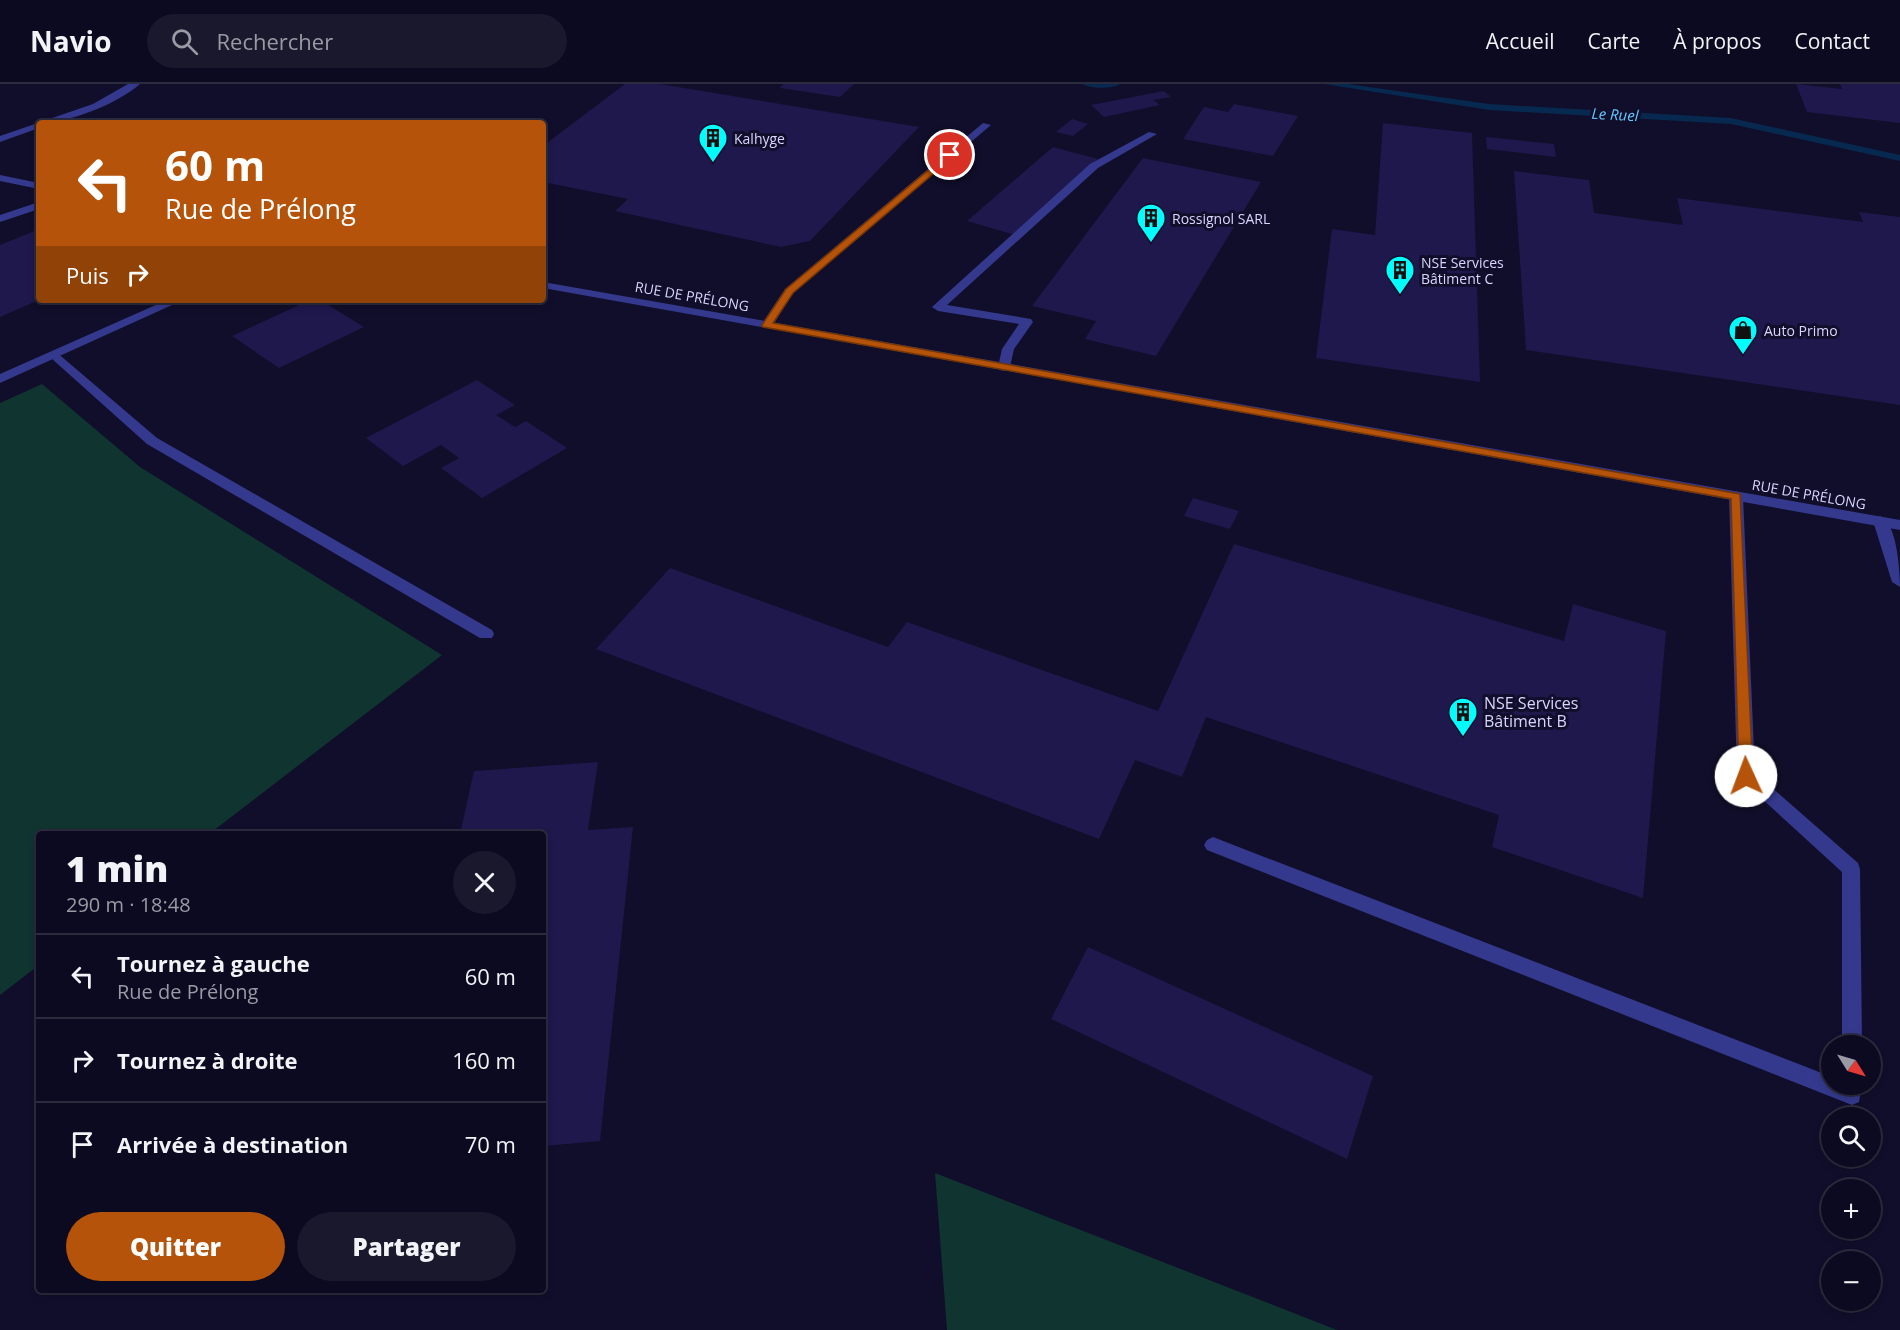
<!DOCTYPE html>
<html lang="fr">
<head>
<meta charset="utf-8">
<style>
	:root { --surface:#0c0a20; --page:#1a182d; --text:#f1f3f6; --muted:#9a9aa5; --line:#2c2b3e; --accent:#b45309 }
	body { margin:0; font-family:"Open Sans",sans-serif; background:var(--page); color:var(--text); height:100vh; display:flex; flex-direction:column; font-size:22px; white-space:nowrap }
	* { box-sizing:border-box; margin:0 }
	p { font-size:20px; color:var(--muted) }
	.icon { flex:none; width:33px; height:33px; fill:none; stroke:currentColor; stroke-width:2; stroke-linecap:round; stroke-linejoin:round }
	.map { position:relative; flex:1; overflow:hidden }
	.details { position:absolute; left:36px; top:747px; width:510px; height:462px; display:flex; flex-direction:column; background:var(--surface); border-radius:6px; box-shadow:0 3px 9px #0003,0 0 0 2px var(--line) }
	.details>* { flex:none }
	.guide { position:absolute; left:36px; top:36px; width:510px; height:183px; border-radius:6px; box-shadow:0 3px 9px #0003,0 0 0 2px var(--line); background:#b45309; color:#fff; overflow:hidden }
	.needle { width:39px; rotate:127deg }
	.fabs { position:absolute; left:1821px; top:951px; display:grid; gap:12px }
	.fabs a { display:grid; place-items:center; width:60px; height:60px; border-radius:50%; background:var(--surface); box-shadow:0 3px 9px #0003,0 0 0 2px var(--line); font-size:30px }
	.pin { position:absolute; display:grid; place-items:center; width:51px; height:51px; color:#fff; margin:-26px; border:3px solid #fff; border-radius:50%; box-shadow:0 2px 6px #0007 }
	.me { position:absolute; width:66px; margin:-33px; rotate:358deg; stroke-linejoin:round; filter:drop-shadow(0 0 4px #0008) }
	.turn { display:flex; align-items:center; gap:21px; height:126px; padding:0 30px; font-size:27px }
	.turn .icon { width:78px; height:78px; stroke-width:2.5 }
	.turn b { display:block; font-size:42px; line-height:51px }
	.then { display:flex; align-items:center; height:57px; padding:0 30px; background:#0003; gap:12px; font-size:22px }
	.round { display:grid; place-items:center; flex:none; width:63px; height:63px; border-radius:32px; background:var(--page) }
	.summary { display:flex; align-items:center; justify-content:space-between; height:102px; padding:0 30px }
	h1 { font-size:36px; font-weight:800; line-height:45px }
	.cta { display:flex; gap:12px; margin-top:auto; padding:12px 30px }
	.cta a { flex:1; height:69px; border-radius:36px; background:var(--accent); color:#fff; font-size:24px; font-weight:800; line-height:69px; text-align:center }
	.cta a+a { background:var(--page); color:var(--text) }
	ul { padding:0; list-style:none }
	li { display:flex; align-items:center; gap:18px; height:84px; padding:0 30px; border-top:2px solid var(--line) }
	li div { flex:1 }
	li b { display:block; font-size:22px }
	li em { font-style:normal }
	header { display:flex; align-items:center; gap:36px; box-sizing:border-box; height:84px; padding:0 30px; background:var(--surface); border-bottom:2px solid var(--line) }
	header strong { font-size:28px }
	nav { display:flex; gap:33px; margin-inline-start:auto; font-size:21px }
	.search { width:420px; height:54px; background:var(--page); display:flex; align-items:center; gap:15px; box-sizing:border-box; padding:0 21px; border-radius:33px; color:var(--muted); font-size:22px }
	.map>svg:first-child { display:block }
	.green { fill:#10342f }
	.lines { fill:none; stroke-linecap:round; stroke-linejoin:round }
	.stream { fill:#07284f; fill-rule:evenodd }
	.building { fill:#1e184c }
	.service { fill:#34398d; fill-rule:evenodd }
	.minor { fill:#34398d; fill-rule:evenodd }
	.route { fill:#b45309; stroke:#753606; stroke-width:1.5 }
	.labels { text-anchor:middle; dominant-baseline:central; stroke-width:6; stroke-linejoin:round; paint-order:stroke }
	.far-poi-label { font-size:14px; fill:#d7d6ff; stroke:#100e2a; text-anchor:start }
	.far-street-label { font-size:14px; fill:#d7d6ff; stroke:#100e2a }
	.far-water-label { font-size:15px; font-style:italic; fill:#64c6ff; stroke:#100e2a }
	.poi-label { font-size:16px; fill:#d7d6ff; stroke:#100e2a; text-anchor:start }
</style>
</head>
<body>
<header>
<strong>Navio</strong>
<div class="search"><svg class="icon" aria-label="search" viewBox="0 0 24 24"><circle cx="10" cy="10" r="6"/><path d="M15 15l6 6"/></svg>Rechercher</div>
<nav><a>Accueil</a><a>Carte</a><a>À propos</a><a>Contact</a></nav>
</header>
<div class="map">
<svg width="1900" height="1246" viewBox="0 0 1900 1246">
	<rect width="100%" height="100%" fill="#100e2a"/>
	<path class="green" d="M42 300 140 383 442 571 209 750H39V881L0 911V319Z
		M935 1089 1337 1246H947Z"/>
	<g class="lines">
		<path class="stream" d="M1083 0H1120C1112 5 1091 5 1083 0Z
			M1324 0H1348L1489 20 1731 34 1900 71V77L1731 40 1489 26Z"/>
	</g>
	<path class="building" d="M625 0H660L919 43 810 157 781 163 615 127 628 115 543 98V62Z
		M783 0H854L840 13 780 4Z
		M1796 0 1842 5 1840 0H1900V39L1807 28Z
		M1164 7 1171 13 1153 16 1160 21 1104 33 1091 21Z
		M1234 20 1298 32 1273 72 1183 55 1204 23 1228 28Z
		M1072 35 1088 40 1073 52 1056 48Z
		M1383 39 1472 49 1480 298 1316 274 1332 145 1375 151Z
		M1486 53 1554 60 1556 73 1487 65Z
		M1053 63 1098 75 1015 151 967 137Z
		M1143 74 1261 98 1156 272 1085 255 1096 237 1032 222Z
		M1514 87 1589 96 1594 129 1683 141 1677 114 1863 138 1859 128 1900 133V321L1526 266Z
		M39 145V216L0 233V161Z
		M310 216H320L364 243 279 284 232 252Z
		M477 296 515 321 496 331 515 343 526 337 567 364 482 414 441 384 459 374 441 361 403 382 366 354Z
		M1193 414 1239 427 1230 445 1184 432Z
		M1234 460 1564 557 1573 520 1666 547 1643 814 1492 763 1499 731 1206 633 1182 693 1135 676 1099 755 596 565 670 484 888 563 907 538 1158 627Z
		M598 678 588 746 633 743 600 1057 543 1062V750H460L474 687Z
		M1088 863 1373 992 1347 1075 1051 935Z"/>
	<g class="lines">
		<path class="service" d="M983 39 991 41 793 209 771 244H763L761 241 785 205Z
			M1149 48 1157 50 1098 84 947 221 1031 235 1033 238 1014 265 1010 283 1004 287 1000 286 998 283 1002 265 1019 240 938 227 932 223 1090 80Z
			M39 118V125L0 138V131Z
			M55 267 157 354 492 546 494 550 492 554H480L147 360 51 274V268Z
			M1736 407 1743 412 1755 689 1858 779 1860 785 1862 962H1842V788L1737 692 1729 412Z
			M1880 432C1897 437 1900 488 1900 503L1892 498 1873 437Z
			M1213 753 1832 993V1000H1862L1859 1018 1852 1021 1207 766 1204 761 1207 756Z"/>
		<path class="minor" d="M128 0H140C117 20 69 39 39 39V44L0 58V52L93 20Z
			M0 91 39 99V105L0 97Z
			M543 198 1900 436V446L543 204Z
			M167 216H183L0 299V290Z"/>
	</g>
	<path class="route" d="M950 68 953 73 793 209 773 239 1740 410 1753 692 1751 696 1746 698 1739 692 1731 415 763 243 762 241 786 205Z"/>
	<defs>
		<g id="building-pin" transform="scale(1.5)"><path d="M0 17L-7.5 6A9.5 9.5 0 1 1 7.5 6Z" fill="#02fdff" stroke="#100e2a"/><path d="M-4-6H4V6H1V3H-1V6H-4ZM-2.5-4.3h1.7v1.8h-1.7ZM.8-4.3h1.7v1.8H.8ZM-2.5-1h1.7V.8h-1.7ZM.8-1h1.7V.8H.8Z" fill="#111"/></g>
		<g id="shop-pin" transform="scale(1.5)"><path d="M0 17L-7.5 6A9.5 9.5 0 1 1 7.5 6Z" fill="#02fdff" stroke="#100e2a"/><path d="M-5-2.5h2.3a2.7 3.5 0 0 1 5.4 0H5L5.5 6h-11ZM-1.5-2.5h3a1.5 2.3 0 0 0-3 0Z" fill="#111"/></g>
	</defs>
	<g fill-rule="evenodd">
		<use href="#building-pin" x="713" y="54"/>
		<use href="#building-pin" x="1151" y="134"/>
		<use href="#building-pin" x="1400" y="186"/>
		<use href="#shop-pin" x="1743" y="246"/>
		<use href="#building-pin" x="1463" y="628"/>
	</g>
	<g class="labels">
		<g class="far-poi-label">
			<text x="734" y="54">Kalhyge</text>
			<text x="1172" y="134">Rossignol SARL</text>
			<text x="1421" y="178">NSE Services<tspan x="1421" dy="16">Bâtiment C</tspan></text>
			<text x="1764" y="246">Auto Primo</text>
		</g>
		<g class="far-street-label">
			<text transform="translate(692 212) rotate(10)">RUE DE PRÉLONG</text>
			<text transform="translate(1809 410) rotate(10)">RUE DE PRÉLONG</text>
		</g>
		<g class="far-water-label">
			<text transform="translate(1615 30) rotate(3)">Le Ruel</text>
		</g>
		<g class="poi-label">
			<text x="1484" y="619">NSE Services<tspan x="1484" dy="18">Bâtiment B</tspan></text>
		</g>
	</g>
</svg>
<div class="fabs">
<a><svg class="needle" viewBox="-14 -14 28 28"><path d="M0-13l5 13h-10z" fill="#e53935"/><path d="M0 13l5-13h-10z" fill="#9a9aa5"/></svg></a>
<a><svg class="icon" aria-label="search" viewBox="0 0 24 24"><circle cx="10" cy="10" r="6"/><path d="M15 15l6 6"/></svg></a>
<a>+</a>
<a>−</a>
</div>
<div class="pin" style="left:950px;top:71px;background:#d93025"><svg class="icon" aria-label="arrive" viewBox="0 0 24 24"><path d="M6 21V4h12l-3 4 3 4H6"/></svg></div>
<svg class="me" style="left:1746px;top:692px" viewBox="-20 -20 40 40"><circle r="19" fill="#fff"/><path d="M0-13L10 11 0 6-10 11z" fill="#b45309"/></svg>
<div class="guide">
<div class="turn"><svg class="icon" aria-label="left" viewBox="0 0 24 24"><path d="M17 20v-9H6M10 6l-5 5 5 5"/></svg><div><b>60 m</b>Rue de Prélong</div></div>
<div class="then">Puis<svg class="icon" aria-label="right" viewBox="0 0 24 24"><path d="M7 20v-9h11M14 6l5 5-5 5"/></svg></div>
</div>
<section class="details">
<div class="summary"><div><h1>1 min</h1><p>290 m · 18:48</p></div><a class="round"><svg class="icon" aria-label="close" viewBox="0 0 24 24"><path d="M6 6l12 12M18 6L6 18"/></svg></a></div>
<ul>
<li><svg class="icon" aria-label="left" viewBox="0 0 24 24"><path d="M17 20v-9H6M10 6l-5 5 5 5"/></svg><div><b>Tournez à gauche</b><p>Rue de Prélong</p></div><em>60 m</em></li>
<li><svg class="icon" aria-label="right" viewBox="0 0 24 24"><path d="M7 20v-9h11M14 6l5 5-5 5"/></svg><div><b>Tournez à droite</b></div><em>160 m</em></li>
<li><svg class="icon" aria-label="arrive" viewBox="0 0 24 24"><path d="M6 21V4h12l-3 4 3 4H6"/></svg><div><b>Arrivée à destination</b></div><em>70 m</em></li>
</ul>
<div class="cta"><a>Quitter</a><a>Partager</a></div>
</section>
</div>
</body>
</html>
